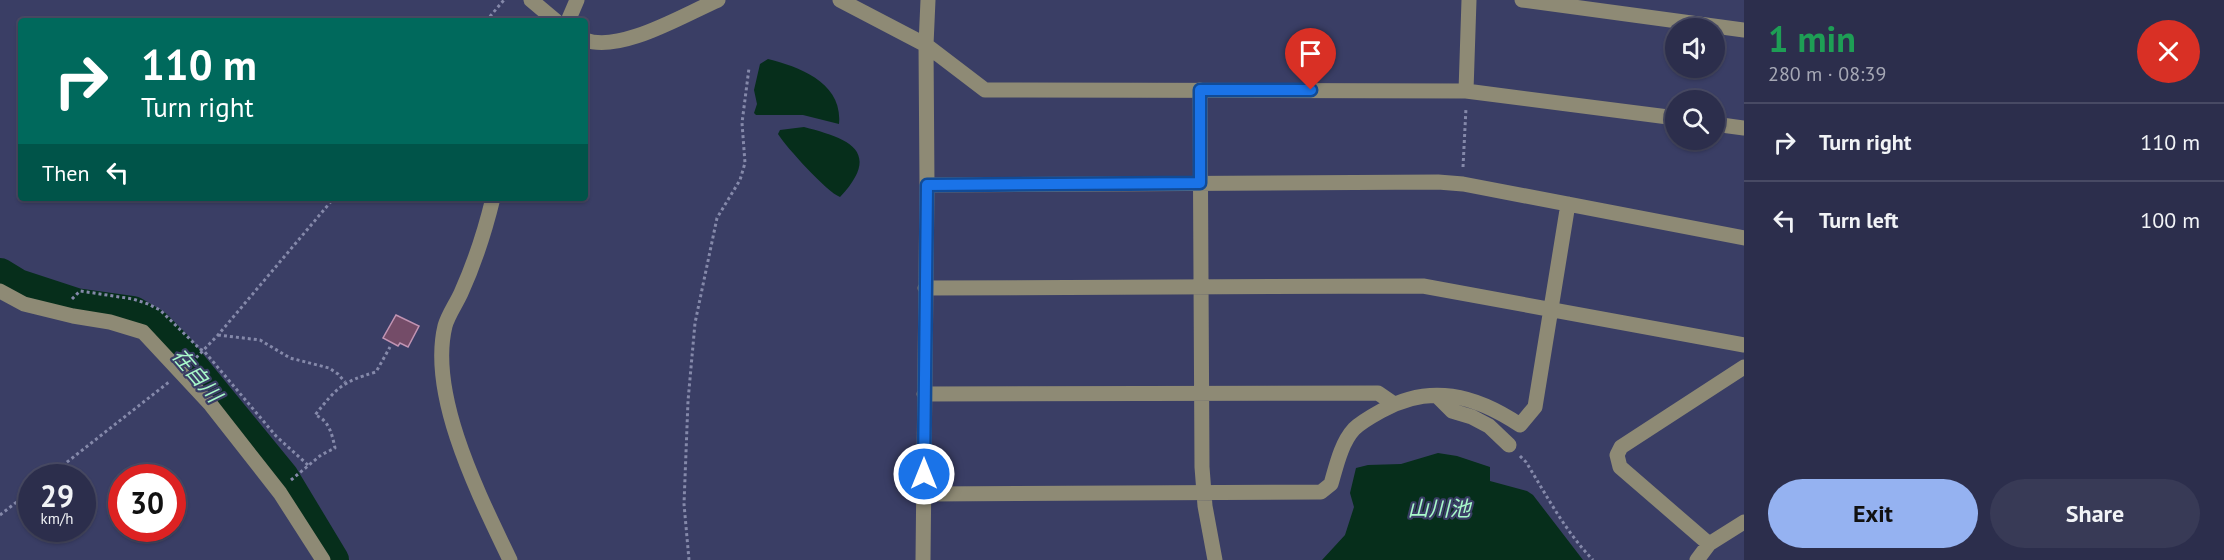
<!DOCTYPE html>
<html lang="en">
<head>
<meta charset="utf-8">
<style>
	:root { --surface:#2c2e4c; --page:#383a56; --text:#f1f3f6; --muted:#a6a8b5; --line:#484a64; --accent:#95b2f1 }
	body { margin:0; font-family:"PT Sans","Noto Sans JP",sans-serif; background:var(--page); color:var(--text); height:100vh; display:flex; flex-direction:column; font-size:22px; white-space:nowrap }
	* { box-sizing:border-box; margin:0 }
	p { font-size:20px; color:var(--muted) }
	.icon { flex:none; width:33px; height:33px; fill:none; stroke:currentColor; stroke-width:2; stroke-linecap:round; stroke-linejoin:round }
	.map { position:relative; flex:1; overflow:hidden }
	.drawer { display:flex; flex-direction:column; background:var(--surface); width:480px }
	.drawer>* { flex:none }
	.top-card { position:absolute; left:18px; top:18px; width:570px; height:183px; border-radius:6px; box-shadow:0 2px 4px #0004,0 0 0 2px var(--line); background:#00695c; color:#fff; overflow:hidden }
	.fabs { position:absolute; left:1665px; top:18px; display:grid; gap:12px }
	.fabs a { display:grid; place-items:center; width:60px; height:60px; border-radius:50%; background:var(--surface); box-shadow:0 2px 4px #0004,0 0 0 2px var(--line); font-size:30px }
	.speed { position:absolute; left:18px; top:464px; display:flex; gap:12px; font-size:30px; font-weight:700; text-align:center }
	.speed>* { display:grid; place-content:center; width:78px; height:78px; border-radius:50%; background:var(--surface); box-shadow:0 2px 4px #0004,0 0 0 2px var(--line); line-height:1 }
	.speed small { font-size:15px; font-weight:400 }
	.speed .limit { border:9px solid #d22; background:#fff; color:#111 }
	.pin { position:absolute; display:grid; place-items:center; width:51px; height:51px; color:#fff; margin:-62px -26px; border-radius:50% 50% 50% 0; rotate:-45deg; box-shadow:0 0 6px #0007 }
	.pin .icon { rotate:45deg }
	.me { position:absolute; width:66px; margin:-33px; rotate:0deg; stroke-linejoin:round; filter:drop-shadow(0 0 4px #0008) }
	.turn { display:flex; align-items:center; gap:21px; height:126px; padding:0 24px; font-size:27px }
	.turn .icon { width:78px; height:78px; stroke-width:2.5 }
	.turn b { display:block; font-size:42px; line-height:51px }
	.then { display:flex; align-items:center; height:57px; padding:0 24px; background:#0003; gap:12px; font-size:22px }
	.round { display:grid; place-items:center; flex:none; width:63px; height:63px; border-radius:32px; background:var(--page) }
	.headline { display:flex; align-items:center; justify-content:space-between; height:102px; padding:0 24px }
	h1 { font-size:36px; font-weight:700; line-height:45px; color:#1e9e55 }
	.action { display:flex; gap:12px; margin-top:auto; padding:12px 24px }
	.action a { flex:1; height:69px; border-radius:36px; background:var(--accent); color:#111; font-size:24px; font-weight:700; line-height:69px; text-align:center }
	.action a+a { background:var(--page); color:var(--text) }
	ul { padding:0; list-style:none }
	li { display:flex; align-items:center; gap:18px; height:78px; padding:0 24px; border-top:2px solid var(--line) }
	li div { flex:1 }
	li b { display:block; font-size:22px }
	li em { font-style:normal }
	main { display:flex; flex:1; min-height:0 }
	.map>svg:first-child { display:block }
	.water { fill:#062e1b }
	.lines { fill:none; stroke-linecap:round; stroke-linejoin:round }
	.river { stroke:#062e1b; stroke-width:32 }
	.building { fill:#744c68; stroke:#c194b3; stroke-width:1.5 }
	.path { stroke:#8589aa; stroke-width:3; stroke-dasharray:3 3; stroke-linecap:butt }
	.minor { stroke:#8e8a75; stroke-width:15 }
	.route-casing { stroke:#114b97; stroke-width:15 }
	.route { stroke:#1a73e8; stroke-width:10 }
	.labels { text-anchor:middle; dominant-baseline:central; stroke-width:4.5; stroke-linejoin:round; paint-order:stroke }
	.water-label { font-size:21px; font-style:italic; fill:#a8f9ca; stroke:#3a3e65 }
</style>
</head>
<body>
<main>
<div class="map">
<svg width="1744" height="560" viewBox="0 0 1744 560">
	<rect width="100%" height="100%" fill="#3a3e65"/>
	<path class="water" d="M768 59C800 67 843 83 839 124L803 115H756L754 113 757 104 754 90 760 64Z
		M804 127C846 138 884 150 840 197 827 192 786 147 778 134L780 130Z
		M1438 453 1457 456 1490 467V481L1527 491 1533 495 1583 560H1322L1345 535 1354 507 1350 493 1356 468 1368 465 1401 464Z"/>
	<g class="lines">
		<path class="river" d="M0 274 18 285 76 304 133 312 155 325 174 344 283 477 333 560"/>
	</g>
	<path class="building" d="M396 315 419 326 408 347 400 343 398 346 383 338Z"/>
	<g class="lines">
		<path class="path" d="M486 21 504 0
			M1463 167 1466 108
			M72 299 80 291 87 292 133 299 148 304 160 310 200 349 204 351 276 436 309 466
			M218 335 260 340 290 358 329 368 338 374 345 382
			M192 362 218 335 334 198
			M1520 456 1526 462C1547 496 1565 531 1593 560
			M48 477 169 382
			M291 480 321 455 335 448C332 434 329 420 315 415 337 388 341 382 376 372L390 347
			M0 515 32 490
			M689 560 684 504 688 401 695 323 717 218 740 180 745 163 742 123 749 68"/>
		<path class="minor" d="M531 0 556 21
			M840 0 926 45 985 90 1466 91 1676 118
			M1522 0 1744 30
			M568 21 577 0
			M585 40C621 53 683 15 718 0
			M1200 90 1202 467 1205 506 1215 560
			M1466 91 1469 0
			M1714 124 1744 128
			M927 185 1438 182 1463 184 1744 238
			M493 198C485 231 475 262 461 293 456 304 448 315 445 326 428 396 480 497 510 560
			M925 288 1423 286 1744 345
			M0 291 24 304 73 316 110 322 143 332 211 405 280 493 323 560
			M924 394 1378 393 1394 404
			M1437 396 1452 411 1472 417 1489 426 1509 445
			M924 494 1321 492 1331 484C1336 467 1341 443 1354 429 1361 422 1372 416 1381 411 1430 383 1475 395 1520 425L1535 407 1568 204
			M1709 544 1620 467 1617 455 1621 447 1744 367
			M923 560 927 185 926 45 928 0
			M1697 560 1709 544 1744 522"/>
	</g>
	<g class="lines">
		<g class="route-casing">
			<path id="route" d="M924 474 927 185 1200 183V90H1311"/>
		</g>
		<use href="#route" class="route"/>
	</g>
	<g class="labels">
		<g class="water-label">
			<text transform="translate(197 375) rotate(50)">在自川</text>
			<text x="1439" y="508">山川池</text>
		</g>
	</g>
</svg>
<div class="fabs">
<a><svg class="icon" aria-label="sound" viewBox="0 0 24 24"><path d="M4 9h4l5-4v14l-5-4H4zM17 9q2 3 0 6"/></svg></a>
<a><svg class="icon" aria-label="search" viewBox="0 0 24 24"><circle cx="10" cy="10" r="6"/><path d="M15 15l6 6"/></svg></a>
</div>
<div class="speed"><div>29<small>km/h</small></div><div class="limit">30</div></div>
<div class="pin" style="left:1311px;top:90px;background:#d93025"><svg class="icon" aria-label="arrive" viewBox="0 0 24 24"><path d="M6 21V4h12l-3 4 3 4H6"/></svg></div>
<svg class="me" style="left:924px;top:474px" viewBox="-20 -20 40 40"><circle r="17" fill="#1a73e8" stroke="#fff" stroke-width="3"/><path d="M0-11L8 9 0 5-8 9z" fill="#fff"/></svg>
<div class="top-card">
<div class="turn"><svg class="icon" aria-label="right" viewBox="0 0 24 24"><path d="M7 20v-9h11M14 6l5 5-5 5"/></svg><div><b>110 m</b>Turn right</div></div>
<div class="then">Then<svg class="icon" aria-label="left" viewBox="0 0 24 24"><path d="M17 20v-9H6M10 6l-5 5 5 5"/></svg></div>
</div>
</div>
<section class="drawer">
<div class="headline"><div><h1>1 min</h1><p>280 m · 08:39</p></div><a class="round" style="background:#d93025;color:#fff"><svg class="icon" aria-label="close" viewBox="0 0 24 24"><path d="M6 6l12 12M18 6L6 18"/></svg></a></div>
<ul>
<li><svg class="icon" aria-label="right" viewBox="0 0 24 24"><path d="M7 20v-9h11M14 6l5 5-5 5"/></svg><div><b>Turn right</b></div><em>110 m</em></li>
<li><svg class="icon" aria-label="left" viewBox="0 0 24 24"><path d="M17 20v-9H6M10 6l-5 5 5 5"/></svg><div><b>Turn left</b></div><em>100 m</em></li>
</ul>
<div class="action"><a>Exit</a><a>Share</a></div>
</section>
</main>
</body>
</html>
